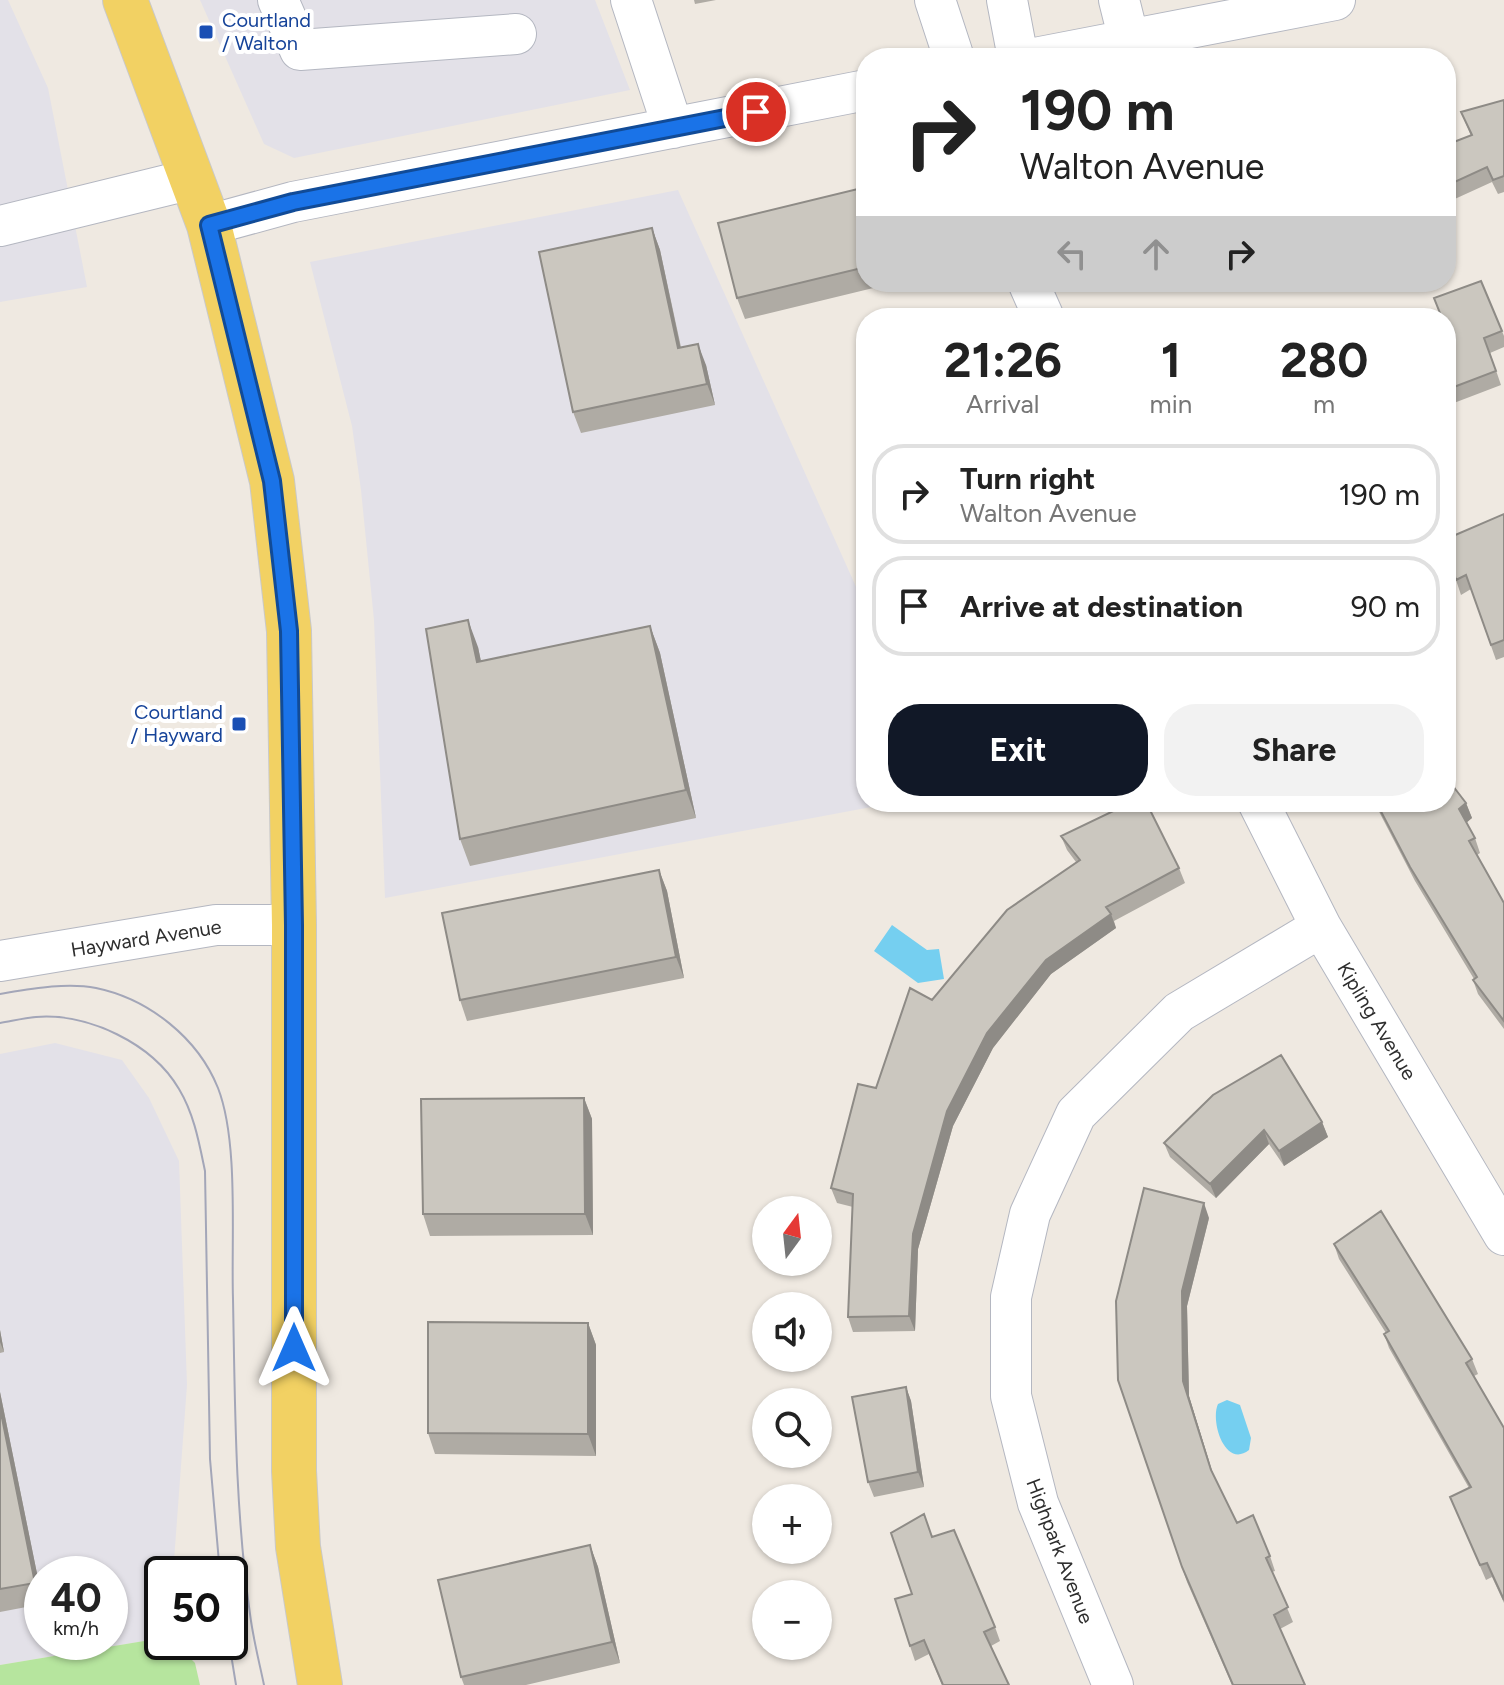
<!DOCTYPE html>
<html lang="en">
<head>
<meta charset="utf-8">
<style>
	:root { --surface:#fff; --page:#f2f2f2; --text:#222; --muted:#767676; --line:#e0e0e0; --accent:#111827 }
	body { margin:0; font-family:Figtree,sans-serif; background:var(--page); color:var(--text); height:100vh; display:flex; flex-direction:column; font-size:30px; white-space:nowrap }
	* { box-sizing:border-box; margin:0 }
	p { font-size:26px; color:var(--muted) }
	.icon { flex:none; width:44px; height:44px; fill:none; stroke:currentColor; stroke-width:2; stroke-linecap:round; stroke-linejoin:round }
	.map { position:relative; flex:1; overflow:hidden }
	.side { position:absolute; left:856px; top:308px; width:600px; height:504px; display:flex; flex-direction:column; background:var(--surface); border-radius:32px; box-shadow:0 2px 6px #0004 }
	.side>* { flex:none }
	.guide { position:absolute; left:856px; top:48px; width:600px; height:244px; border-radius:32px; box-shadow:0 2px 6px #0004; background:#fff; color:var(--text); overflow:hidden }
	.needle { width:52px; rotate:15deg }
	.controls { position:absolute; left:752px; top:1196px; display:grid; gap:16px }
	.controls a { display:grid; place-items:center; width:80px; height:80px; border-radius:50%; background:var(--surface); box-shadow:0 2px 6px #0004; font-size:40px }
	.speed { position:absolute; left:24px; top:1556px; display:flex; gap:16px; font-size:40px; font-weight:700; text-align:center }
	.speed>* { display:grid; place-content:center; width:104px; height:104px; border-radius:50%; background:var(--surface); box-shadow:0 2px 6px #0004; line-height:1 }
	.speed small { font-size:20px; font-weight:400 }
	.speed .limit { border:4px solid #111; border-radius:12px; background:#fff; color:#111 }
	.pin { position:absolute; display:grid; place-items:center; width:68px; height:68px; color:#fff; margin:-34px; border:4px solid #fff; border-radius:50%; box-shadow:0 2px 8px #0007 }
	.me { position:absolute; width:88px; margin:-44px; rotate:0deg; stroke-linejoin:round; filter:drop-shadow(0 0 6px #0008) }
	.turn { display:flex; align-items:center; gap:28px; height:168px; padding:0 32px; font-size:36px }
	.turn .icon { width:104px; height:104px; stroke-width:2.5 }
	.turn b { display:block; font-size:56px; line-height:68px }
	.lanes { display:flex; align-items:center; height:76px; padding:0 32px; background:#0003; justify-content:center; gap:40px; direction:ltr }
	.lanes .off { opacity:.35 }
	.eta { display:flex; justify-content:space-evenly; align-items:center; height:136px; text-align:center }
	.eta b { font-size:48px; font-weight:700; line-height:56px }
	.action { display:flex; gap:16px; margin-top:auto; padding:16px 32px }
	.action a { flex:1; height:92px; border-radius:32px; background:var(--accent); color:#fff; font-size:32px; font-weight:700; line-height:92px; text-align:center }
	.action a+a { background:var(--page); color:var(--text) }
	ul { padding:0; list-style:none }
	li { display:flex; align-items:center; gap:24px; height:100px; margin:0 16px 12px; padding:0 16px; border:4px solid var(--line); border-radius:32px }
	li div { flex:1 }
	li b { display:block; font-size:30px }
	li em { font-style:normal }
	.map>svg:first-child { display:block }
	.industrial { fill:#e3e1e8; fill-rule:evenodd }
	.green { fill:#b6e59e }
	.water { fill:#75cff0 }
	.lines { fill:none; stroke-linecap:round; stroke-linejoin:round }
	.minor-casing { stroke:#b4b7c1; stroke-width:42 }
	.major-casing { stroke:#c9c9c9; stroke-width:46 }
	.minor { stroke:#fff; stroke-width:40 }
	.major { stroke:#f2d163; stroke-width:44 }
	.tram { stroke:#a3a6b8; stroke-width:2 }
	.wall { fill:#afaba4 }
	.shaded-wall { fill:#8e8b86 }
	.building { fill:#cbc7bf; stroke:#8e8b86; stroke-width:2 }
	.route-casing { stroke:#114b97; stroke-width:20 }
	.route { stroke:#1a73e8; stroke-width:14 }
	.transit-dot { fill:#1a4fb4; stroke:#fff; stroke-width:3 }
	.labels { text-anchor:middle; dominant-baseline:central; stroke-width:8; stroke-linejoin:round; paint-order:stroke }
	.transit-label { font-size:20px; fill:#164399; stroke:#fff; text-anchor:start }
	.street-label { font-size:20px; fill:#2e2e2e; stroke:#fff }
</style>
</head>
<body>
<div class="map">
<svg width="1504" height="1685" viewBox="0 0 1504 1685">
	<rect width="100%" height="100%" fill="#efe9e1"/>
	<path class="industrial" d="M0 0H8L48 88 87 287 0 302Z
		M200 0H595L630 90 294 158 264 144Z
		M678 190 866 609V802H898L385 898 374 620 361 490 352 426 310 262Z
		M55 1043 122 1060 149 1098 179 1161 187 1385 173 1574H162V1638L0 1665V1054ZM42 1574H110V1642H42Z"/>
	<path class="green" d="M162 1638V1642H174L195 1663 200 1685H0V1665Z"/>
	<path class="water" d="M892 925 927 950 939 949 944 979 918 983 874 951Z
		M1227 1400 1240 1405 1251 1438 1249 1450C1225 1469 1210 1421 1218 1404Z"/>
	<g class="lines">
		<g class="minor-casing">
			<path id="minor" d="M278 0 300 50 516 34
				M631 0 673 128
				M935 0 954 58
				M1007 0 1018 58
				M1119 0 1129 40
				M1035 58 1335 0
				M209 225 293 202 866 90
				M0 226 192 179
				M1028 282 1044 318
				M1258 802 1321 927 1504 1235
				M0 961 216 925H294
				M1113 1685 1038 1503 1011 1396V1297L1030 1214 1076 1114 1179 1012 1321 927"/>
		</g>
		<g class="major-casing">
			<path id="major" d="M125 0 209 225 272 481 289 631 294 925V1471L298 1547 320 1685"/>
		</g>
		<use href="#minor" class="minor"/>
		<use href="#major" class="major"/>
		<path class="tram" d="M0 994C30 989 66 982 96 988 149 999 198 1038 218 1088 239 1142 231 1239 233 1299 235 1404 235 1509 250 1614 253 1638 259 1661 264 1685
			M0 1023C12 1021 24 1018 36 1017 88 1013 152 1043 179 1089 194 1114 199 1142 205 1171L210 1459 220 1574
			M229 1642 236 1685"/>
	</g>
	<path class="wall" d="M694 0H716L695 4Z
		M1504 100V192L1498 194 1492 182 1446 203V145L1471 136 1461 112Z
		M866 187V282H898L745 319 737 298Z
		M652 228 660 250 681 347 706 365 715 405 581 433 573 412Z
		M1481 281 1504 336V347L1490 353 1501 385 1446 406V362L1454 351Z
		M1504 514V657L1496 660 1471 589 1461 595 1456 580Z
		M650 626 660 653 696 818 470 866 460 839 478 647 481 662Z
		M1374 802 1466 803 1472 818 1466 822 1475 838 1480 853 1477 855 1504 903V1029L1478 994 1473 980 1474 979 1415 881Z
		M1061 836 1179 868 1185 883 1114 921 1116 928 1051 974 993 1048 953 1126 918 1249 915 1331 853 1332 848 1317 853 1207 837 1203 831 1188 876 1088 932 1000 1076 862 1067 850Z
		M659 870 667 891 684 978 467 1021 460 1000Z
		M584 1098 592 1119 593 1235 430 1236 423 1214Z
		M1322 1122 1328 1137 1284 1166 1269 1144 1216 1198 1170 1157 1164 1143Z
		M1209 1218 1187 1306 1189 1396 1213 1474 1237 1523 1270 1556 1275 1571 1272 1572 1293 1622 1280 1629 1305 1685H1232L1187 1582 1118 1380Z
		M1334 1244 1472 1359 1478 1374 1474 1376 1504 1428V1603L1492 1577 1486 1580 1450 1497 1469 1488 1389 1348 1384 1334 1386 1333 1339 1259Z
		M588 1323 596 1345V1456L435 1454 428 1433Z
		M0 1330 4 1352 0 1353Z
		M906 1387 911 1401 924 1487 874 1497 868 1482Z
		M0 1392 42 1598V1604L0 1612Z
		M932 1537 995 1627 1000 1641 991 1646 1009 1685H942L929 1654 915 1661 910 1646 912 1594Z
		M590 1545 598 1567 620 1663 526 1685H464L461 1677Z"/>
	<path class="shaded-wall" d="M652 228 660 250 685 369 678 348Z
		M698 344 706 365 715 405 707 384Z
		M468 620 478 647 487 690 477 662Z
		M650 626 660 653 696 818 686 790Z
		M1466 803 1472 818 1465 824 1459 809Z
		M659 870 667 891 684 978 676 957Z
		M1111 914 1116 928 1051 974 993 1048 953 1126 918 1249 915 1331 909 1316 913 1234 947 1111 987 1033 1046 960Z
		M584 1098 592 1119 593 1235 585 1214Z
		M1322 1122 1328 1137 1284 1166 1279 1151Z
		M1264 1130 1269 1144 1216 1198 1210 1184Z
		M1204 1203 1209 1218 1187 1306 1189 1396 1216 1484 1183 1381 1182 1291Z
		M588 1323 596 1345V1456L588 1434Z
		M0 1330 4 1352 0 1342Z
		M906 1387 911 1401 924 1487 918 1472Z
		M0 1392 42 1598V1601L35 1583 0 1408Z
		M590 1545 598 1567 620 1663 612 1642Z"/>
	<path class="building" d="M1504 100V176L1493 180 1487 167 1446 186V145L1472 135 1461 112Z
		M866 187V267L737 298 718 223Z
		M652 228 678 348 698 344 707 384 573 412 539 252Z
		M1481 281 1502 331 1484 338 1496 371 1446 390V362L1454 351 1446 330V318H1442L1434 298Z
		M1504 514V640L1491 645 1466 575 1456 580 1446 545V539Z
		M468 620 477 662 650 626 686 790 460 839 426 629Z
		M1446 777 1466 803 1459 809 1475 838 1469 841 1504 903V1021L1473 980 1477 977 1410 867 1376 802H1446Z
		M1132 802H1146L1179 868 1106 907 1111 914 1046 960 987 1033 947 1111 913 1234 909 1316 848 1317 853 1194 831 1188 858 1084 876 1088 910 988 932 1000 1007 910 1080 860 1061 836Z
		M659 870 676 957 460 1000 442 913Z
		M1281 1055 1322 1122 1279 1151 1264 1130 1210 1184 1164 1143 1213 1095Z
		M584 1098 585 1214H423L421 1099Z
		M1144 1188 1204 1203 1182 1291 1183 1381 1211 1470 1237 1523 1253 1515 1270 1556 1266 1558 1288 1607 1274 1615 1305 1685H1233L1182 1567 1118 1380 1116 1301Z
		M1381 1211 1472 1359 1466 1363 1504 1428V1600L1487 1563 1480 1565 1450 1497 1471 1487 1384 1334 1389 1331 1334 1244Z
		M428 1322 588 1323V1434L428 1433Z
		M906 1387 918 1472 868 1482 852 1397Z
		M0 1408 35 1583 0 1589Z
		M924 1514 932 1537 954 1530 995 1627 984 1632 1009 1685H943L924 1640 910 1646 895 1599 912 1594 891 1533Z
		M590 1545 612 1642 461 1677 438 1580Z"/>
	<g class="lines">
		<g class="route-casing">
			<path id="route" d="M294 1348V925L289 631 272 481 209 225 293 202 756 112"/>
		</g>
		<use href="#route" class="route"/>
	</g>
	<g class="transit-dot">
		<rect x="198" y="24" width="16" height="16" rx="4"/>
		<rect x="231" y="716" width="16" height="16" rx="4"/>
	</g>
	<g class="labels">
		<g class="transit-label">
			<text x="222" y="20">Courtland<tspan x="222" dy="23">/ Walton</tspan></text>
			<text x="223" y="712" text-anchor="end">Courtland<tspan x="223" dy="23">/ Hayward</tspan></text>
		</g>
		<g class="street-label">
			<text transform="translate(146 938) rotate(-9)">Hayward Avenue</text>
			<text transform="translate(1377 1021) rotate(59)">Kipling Avenue</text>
			<text transform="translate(1060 1551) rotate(69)">Highpark Avenue</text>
		</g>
	</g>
</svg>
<div class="controls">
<a><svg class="needle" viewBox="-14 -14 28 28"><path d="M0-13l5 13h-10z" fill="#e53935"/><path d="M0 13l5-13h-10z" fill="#767676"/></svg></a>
<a><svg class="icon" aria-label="sound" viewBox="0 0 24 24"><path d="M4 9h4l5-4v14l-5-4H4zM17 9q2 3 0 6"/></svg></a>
<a><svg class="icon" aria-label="search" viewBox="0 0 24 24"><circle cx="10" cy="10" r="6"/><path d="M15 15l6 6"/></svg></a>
<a>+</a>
<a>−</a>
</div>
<div class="speed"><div>40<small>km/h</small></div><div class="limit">50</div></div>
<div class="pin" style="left:756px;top:112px;background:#d93025"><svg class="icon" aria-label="arrive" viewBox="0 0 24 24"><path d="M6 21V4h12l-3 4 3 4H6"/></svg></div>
<svg class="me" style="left:294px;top:1348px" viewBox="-20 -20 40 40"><path d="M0-17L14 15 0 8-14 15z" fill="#1a73e8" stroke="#fff" stroke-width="4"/></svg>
<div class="guide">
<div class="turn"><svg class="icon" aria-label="right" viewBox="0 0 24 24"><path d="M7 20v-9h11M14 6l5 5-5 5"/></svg><div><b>190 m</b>Walton Avenue</div></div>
<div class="lanes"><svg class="icon off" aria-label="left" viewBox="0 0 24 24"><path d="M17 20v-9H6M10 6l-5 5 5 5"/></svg><svg class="icon off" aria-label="ahead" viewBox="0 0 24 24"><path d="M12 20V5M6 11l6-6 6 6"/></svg><svg class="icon" aria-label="right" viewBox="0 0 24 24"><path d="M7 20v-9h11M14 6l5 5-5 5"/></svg></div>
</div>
<section class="side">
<div class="eta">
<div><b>21:26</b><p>Arrival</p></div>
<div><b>1</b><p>min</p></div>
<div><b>280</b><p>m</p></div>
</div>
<ul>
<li><svg class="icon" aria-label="right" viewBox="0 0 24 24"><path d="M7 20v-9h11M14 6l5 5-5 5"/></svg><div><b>Turn right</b><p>Walton Avenue</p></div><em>190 m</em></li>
<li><svg class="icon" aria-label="arrive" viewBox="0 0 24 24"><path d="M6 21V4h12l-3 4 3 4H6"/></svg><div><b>Arrive at destination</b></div><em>90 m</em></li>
</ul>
<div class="action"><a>Exit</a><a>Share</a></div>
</section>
</div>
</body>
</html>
